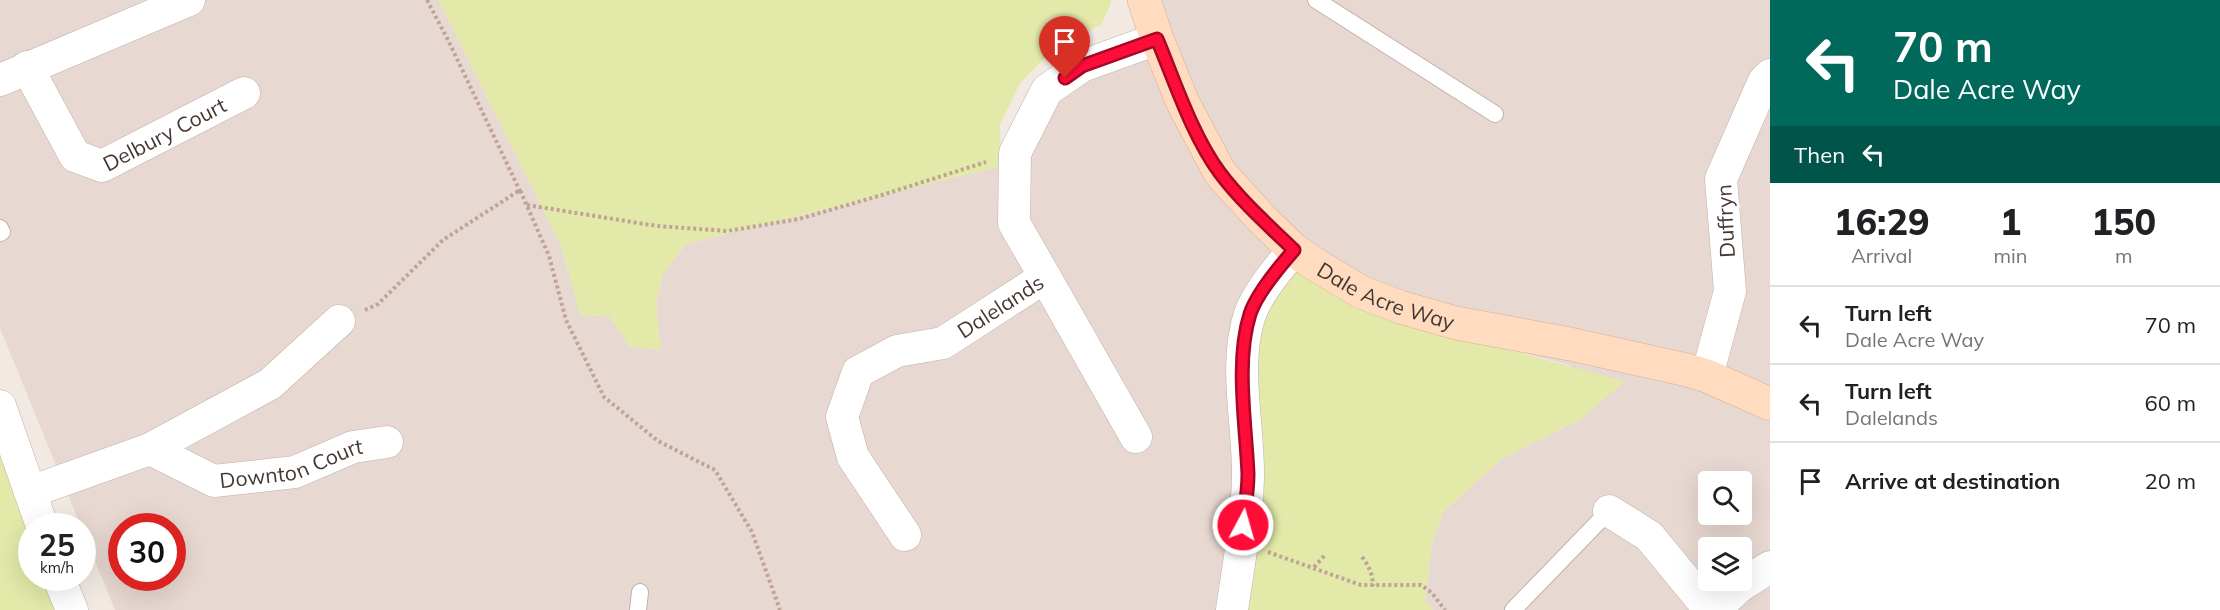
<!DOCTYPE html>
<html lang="en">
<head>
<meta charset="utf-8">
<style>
	:root { --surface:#fff; --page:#f6f6f6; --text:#202124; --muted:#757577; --line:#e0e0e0 }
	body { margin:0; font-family:Mulish,sans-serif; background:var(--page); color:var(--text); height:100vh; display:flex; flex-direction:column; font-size:22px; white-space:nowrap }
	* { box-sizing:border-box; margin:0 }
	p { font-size:20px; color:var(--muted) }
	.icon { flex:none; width:33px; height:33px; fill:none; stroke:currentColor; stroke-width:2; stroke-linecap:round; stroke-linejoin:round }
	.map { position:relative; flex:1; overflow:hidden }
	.side { display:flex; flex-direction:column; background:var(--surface); width:450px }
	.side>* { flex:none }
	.banner { background:#00695c; color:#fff; overflow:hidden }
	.fabs { position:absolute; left:1698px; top:471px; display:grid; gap:12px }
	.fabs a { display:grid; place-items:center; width:54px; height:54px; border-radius:6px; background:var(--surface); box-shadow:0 6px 24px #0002; font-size:30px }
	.speed { position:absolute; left:18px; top:513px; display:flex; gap:12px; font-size:30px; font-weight:700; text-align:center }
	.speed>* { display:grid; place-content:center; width:78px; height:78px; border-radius:50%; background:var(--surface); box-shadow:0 6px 24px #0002; line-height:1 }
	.speed small { font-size:15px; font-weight:400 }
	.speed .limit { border:9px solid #d22; background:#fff; color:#111 }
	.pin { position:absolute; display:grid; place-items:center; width:51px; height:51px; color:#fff; margin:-62px -26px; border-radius:50% 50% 50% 0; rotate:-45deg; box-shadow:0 0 6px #0007 }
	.pin .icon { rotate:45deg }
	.me { position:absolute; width:66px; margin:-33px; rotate:6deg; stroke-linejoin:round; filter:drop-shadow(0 0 4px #0008) }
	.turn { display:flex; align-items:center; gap:21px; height:126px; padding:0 24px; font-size:27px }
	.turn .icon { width:78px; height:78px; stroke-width:2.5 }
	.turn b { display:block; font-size:42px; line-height:51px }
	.then { display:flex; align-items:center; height:57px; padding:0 24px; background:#0003; gap:12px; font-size:22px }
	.eta { display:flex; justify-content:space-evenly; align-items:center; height:102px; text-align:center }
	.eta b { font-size:36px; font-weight:800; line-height:42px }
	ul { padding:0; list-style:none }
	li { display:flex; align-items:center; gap:18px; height:78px; padding:0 24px; border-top:2px solid var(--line) }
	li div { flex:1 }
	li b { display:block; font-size:22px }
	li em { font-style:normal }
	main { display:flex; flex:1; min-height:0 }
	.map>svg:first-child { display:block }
	.residential { fill:#e7d8d1; fill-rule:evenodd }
	.green { fill:#e2e9a9 }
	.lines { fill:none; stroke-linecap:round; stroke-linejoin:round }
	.lane-casing { stroke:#c1b1a8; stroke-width:18 }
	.street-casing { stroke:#c1b1a8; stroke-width:33 }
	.secondary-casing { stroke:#d9ae92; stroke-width:34 }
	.path { stroke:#c1a396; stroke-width:4; stroke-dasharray:3 3; stroke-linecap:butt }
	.lane { stroke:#fff; stroke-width:16 }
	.street { stroke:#fff; stroke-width:32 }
	.secondary { stroke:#ffdbc0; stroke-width:33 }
	.route-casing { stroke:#a60825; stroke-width:15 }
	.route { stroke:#ff0d39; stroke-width:10 }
	.labels { text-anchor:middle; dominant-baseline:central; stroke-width:6; stroke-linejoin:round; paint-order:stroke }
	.street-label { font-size:21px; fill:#443833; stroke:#fff }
</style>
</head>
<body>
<main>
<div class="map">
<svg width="1770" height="610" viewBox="0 0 1770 610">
	<rect width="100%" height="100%" fill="#f2e9e3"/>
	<path class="residential" d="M0 0H439L562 248 580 315 609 316 629 346 660 350 656 303 663 274 686 244 1001 166 1053 96 1163 40 1150 0H1770V610H1433L1425 601 1432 543 1444 511 1502 459 1581 419 1570 365 1442 332 1239 610H115L0 328ZM1708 482H1742V514H1708ZM122 526H172V578H122ZM1708 548H1742V580H1708Z"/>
	<path class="green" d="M439 0H1110L1111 3 1101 25 1058 45 1020 83 1000 125 1001 166 686 244 663 274 656 303 661 350 629 346 609 316 580 315 562 248Z
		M1298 261 1442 332 1625 381 1581 419 1502 459 1444 511 1432 543 1425 601 1433 610H1239L1259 312Z
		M0 434 32 526V578H52L64 610H0Z"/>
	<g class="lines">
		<g class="lane-casing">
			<path id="lane" d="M1316 0 1495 114
				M0 228 2 232 0 233
				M638 610 640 592
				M1513 610 1609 511"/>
		</g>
		<g class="street-casing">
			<g id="street">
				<path id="s1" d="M27 67 75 156 102 166 244 93"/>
				<path d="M0 80 189 0"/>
				<path d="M1045 277 1136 437"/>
				<path d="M1707 376 1730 291 1721 179 1764 81 1770 75"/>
				<path d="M0 406 42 526"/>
				<path d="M150 449 270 384 339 321"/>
				<path id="s2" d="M30 492 150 449 214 481 295 472 353 447 387 442"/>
				<path d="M1609 511 1649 536 1710 610"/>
				<path id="s3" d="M905 535 853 457 842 417 858 372 897 351 943 343 1045 277 1014 223 1015 153 1047 90 1082 66 1157 39"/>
				<path d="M59 578 72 610"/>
				<path d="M1232 610C1238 567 1247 522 1248 478 1249 425 1233 365 1250 314 1258 292 1279 267 1294 250"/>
				<path d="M1714 610 1740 586 1770 567"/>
			</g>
		</g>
		<g class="secondary-casing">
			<g id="secondary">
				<path id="s4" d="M1144 0 1157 39 1183 103 1220 173 1262 219 1294 250 1316 265 1361 292 1400 307 1456 323 1570 344 1687 370 1707 376 1770 404"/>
			</g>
		</g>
		<path class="path" d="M427 0 448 40 520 191
			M527 205 657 226 727 231 799 219 882 195 986 162
			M365 310 378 304 443 240 520 190 549 256 566 320 604 397 658 441 715 470 752 532 780 610
			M1268 552 1361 585H1421L1432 593 1445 610
			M1362 557C1369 566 1373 575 1373 586
			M1314 567 1326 554"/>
		<use href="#lane" class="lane"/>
		<use href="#street" class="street"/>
		<use href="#secondary" class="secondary"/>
	</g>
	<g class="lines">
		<g class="route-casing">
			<path id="route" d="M1065 78 1082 66 1157 39C1175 82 1192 135 1220 173 1241 201 1269 226 1294 250 1279 267 1257 293 1250 314 1235 361 1246 425 1248 474 1248 491 1245 508 1243 525"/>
		</g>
		<use href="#route" class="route"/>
	</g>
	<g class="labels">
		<g class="street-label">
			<text stroke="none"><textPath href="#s1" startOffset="200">Delbury Court</textPath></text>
			<text transform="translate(1725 221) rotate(-93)">Duffryn</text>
			<text stroke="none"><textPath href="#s4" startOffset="400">Dale Acre Way</textPath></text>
			<text stroke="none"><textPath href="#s3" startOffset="342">Dalelands</textPath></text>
			<text stroke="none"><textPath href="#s2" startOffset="279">Downton Court</textPath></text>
		</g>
	</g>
</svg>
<div class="fabs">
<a><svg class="icon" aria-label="search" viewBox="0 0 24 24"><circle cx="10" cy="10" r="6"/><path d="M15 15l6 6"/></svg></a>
<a><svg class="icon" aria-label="layers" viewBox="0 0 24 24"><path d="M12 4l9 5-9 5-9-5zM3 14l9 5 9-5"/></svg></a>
</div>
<div class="speed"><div>25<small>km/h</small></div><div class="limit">30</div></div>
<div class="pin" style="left:1065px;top:78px;background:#d93025"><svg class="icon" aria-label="arrive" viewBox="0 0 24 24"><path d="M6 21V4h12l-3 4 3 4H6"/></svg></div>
<svg class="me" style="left:1243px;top:525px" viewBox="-20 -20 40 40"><circle r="17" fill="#ff0d39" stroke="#fff" stroke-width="3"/><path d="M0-11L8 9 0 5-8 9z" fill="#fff"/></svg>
</div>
<section class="side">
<div class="banner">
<div class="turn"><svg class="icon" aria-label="left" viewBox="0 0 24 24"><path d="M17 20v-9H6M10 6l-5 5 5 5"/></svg><div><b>70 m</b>Dale Acre Way</div></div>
<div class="then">Then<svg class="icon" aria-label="left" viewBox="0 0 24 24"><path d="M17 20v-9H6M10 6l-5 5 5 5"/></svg></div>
</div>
<div class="eta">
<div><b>16:29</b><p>Arrival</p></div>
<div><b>1</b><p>min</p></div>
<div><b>150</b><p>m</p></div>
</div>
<ul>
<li><svg class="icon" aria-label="left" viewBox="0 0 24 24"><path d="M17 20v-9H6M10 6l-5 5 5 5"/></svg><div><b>Turn left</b><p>Dale Acre Way</p></div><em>70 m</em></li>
<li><svg class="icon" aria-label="left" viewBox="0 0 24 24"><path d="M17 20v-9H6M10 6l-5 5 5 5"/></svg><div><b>Turn left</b><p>Dalelands</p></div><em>60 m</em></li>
<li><svg class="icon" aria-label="arrive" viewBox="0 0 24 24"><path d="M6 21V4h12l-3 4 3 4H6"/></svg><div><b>Arrive at destination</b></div><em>20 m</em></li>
</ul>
</section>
</main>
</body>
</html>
